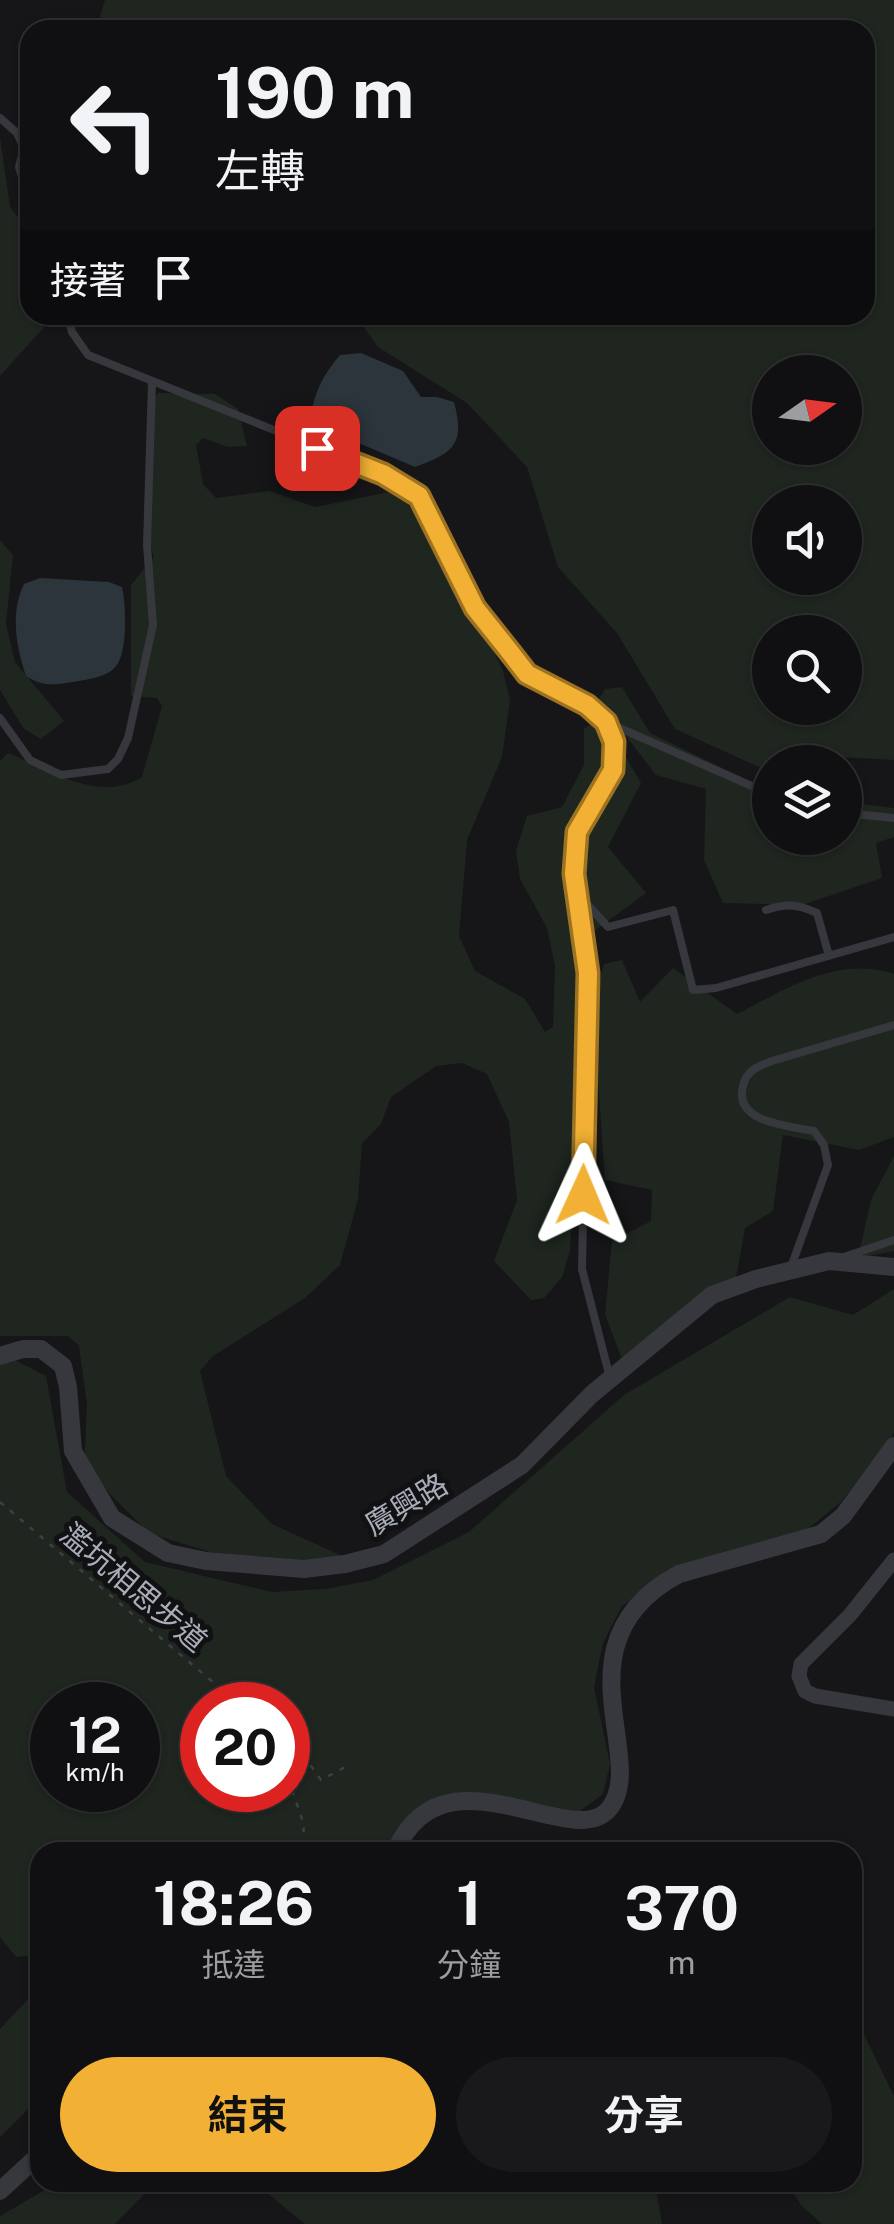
<!DOCTYPE html>
<html lang="zh-TW">
<head>
<meta charset="utf-8">
<style>
	:root { --surface:#101012; --page:#19191b; --text:#f1f3f6; --muted:#9c9d9f; --line:#303032; --accent:#f2b134 }
	body { margin:0; font-family:"Public Sans","Noto Sans TC",sans-serif; background:var(--page); color:var(--text); height:100vh; display:flex; flex-direction:column; font-size:38px; white-space:nowrap }
	* { box-sizing:border-box; margin:0 }
	p { font-size:32px; color:var(--muted) }
	.icon { flex:none; width:55px; height:55px; fill:none; stroke:currentColor; stroke-width:2; stroke-linecap:round; stroke-linejoin:round }
	.map { position:relative; flex:1; overflow:hidden }
	.details { position:absolute; left:30px; top:1842px; width:832px; height:350px; display:flex; flex-direction:column; background:var(--surface); border-radius:30px; box-shadow:0 2px 8px #0004,0 0 0 2px var(--line) }
	.details>* { flex:none }
	.guide { position:absolute; left:20px; top:20px; width:855px; height:305px; border-radius:30px; box-shadow:0 2px 8px #0004,0 0 0 2px var(--line); background:#101012; color:var(--text); overflow:hidden }
	.needle { width:65px; rotate:76deg }
	.tools { position:absolute; left:752px; top:355px; display:grid; gap:20px }
	.tools a { display:grid; place-items:center; width:110px; height:110px; border-radius:50%; background:var(--surface); box-shadow:0 2px 8px #0004,0 0 0 2px var(--line); font-size:50px }
	.speed { position:absolute; left:30px; top:1682px; display:flex; gap:20px; font-size:50px; font-weight:700; text-align:center }
	.speed>* { display:grid; place-content:center; width:130px; height:130px; border-radius:50%; background:var(--surface); box-shadow:0 2px 8px #0004,0 0 0 2px var(--line); line-height:1 }
	.speed small { font-size:25px; font-weight:400 }
	.speed .limit { border:15px solid #d22; background:#fff; color:#111 }
	.pin { position:absolute; display:grid; place-items:center; width:85px; height:85px; color:#fff; margin:-42px; border-radius:20px; box-shadow:0 5px 15px #0006 }
	.me { position:absolute; width:110px; margin:-55px; rotate:1deg; stroke-linejoin:round; filter:drop-shadow(0 0 8px #0008) }
	.turn { display:flex; align-items:center; gap:35px; height:210px; padding:0 30px; font-size:45px }
	.turn .icon { width:130px; height:130px; stroke-width:2.5 }
	.turn b { display:block; font-size:70px; line-height:85px }
	.then { display:flex; align-items:center; height:95px; padding:0 30px; background:#0003; gap:20px; font-size:38px }
	.eta { display:flex; justify-content:space-evenly; align-items:center; height:170px; text-align:center }
	.eta b { font-size:60px; font-weight:700; line-height:70px }
	.action { display:flex; gap:20px; margin-top:auto; padding:20px 30px }
	.action a { flex:1; height:115px; border-radius:60px; background:var(--accent); color:#111; font-size:40px; font-weight:700; line-height:115px; text-align:center }
	.action a+a { background:var(--page); color:var(--text) }
	.map>svg:first-child { display:block }
	.green { fill:#1e261f; fill-rule:evenodd }
	.water { fill:#2c353c }
	.lines { fill:none; stroke-linecap:round; stroke-linejoin:round }
	.path { stroke:#3d3f44; stroke-width:2.5; stroke-dasharray:5 8; stroke-linecap:butt }
	.service { stroke:#37383d; stroke-width:8 }
	.minor { stroke:#37383d; stroke-width:15 }
	.tertiary { stroke:#37383d; stroke-width:18 }
	.route-casing { stroke:#9d7322; stroke-width:25 }
	.route { stroke:#f2b134; stroke-width:18 }
	.labels { text-anchor:middle; dominant-baseline:central; stroke-width:10; stroke-linejoin:round; paint-order:stroke }
	.street-label { font-size:30px; fill:#a8adb8; stroke:#111113 }
</style>
</head>
<body>
<div class="map">
<svg width="894" height="2224" viewBox="0 0 894 2224">
	<rect width="100%" height="100%" fill="#161618"/>
	<path class="green" d="M105 0H894V760L803 755 786 747 778 762H770V772L675 729 617 633 558 567 527 467 467 403 378 347 355 315H865V30H96ZM770 372H845V448H770ZM770 502H845V578H770ZM770 632H845V708H770Z
		M0 137 10 207 30 232V315H49L44 327 0 376Z
		M158 393 215 394 238 409 247 446 228 447 203 438 196 445 203 484 216 498 270 491 315 507 389 492 406 501 456 572 503 671 510 700 502 757 467 840 459 936 475 971 525 999 545 1032 553 1027 555 966 547 928 520 879 516 851 527 816 562 807 584 765V729L591 724 611 731 641 783 608 847 646 893 589 935 570 1251 562 1277 544 1298 531 1300 494 1261 517 1200 509 1122 487 1074 462 1063 436 1066 391 1097 381 1124 362 1143 358 1199 340 1265 305 1298 213 1356 200 1371 226 1476 272 1524 342 1556 314 1563 210 1552 149 1533 84 1468 87 1405 79 1346 68 1336H0V761L8 753C49 770 100 804 142 777L162 706 157 698 131 696V585L154 557 144 521 148 407Z
		M0 540 13 555 6 624 15 662 64 721 41 739 24 729 0 690Z
		M622 687 650 733 770 791V838H845V802L894 808V837L876 843 882 878 802 905 723 903 704 860 706 789 656 775 598 700 605 689Z
		M622 960 640 1002 673 968 737 1014C786 989 837 955 894 974V1137L859 1150 783 1135 773 1211 745 1228 735 1284 624 1365 605 1314 612 1241 651 1221 652 1190 605 1180 593 1005 604 964Z
		M894 1156V1251L858 1258 871 1200Z
		M894 1289V1433L841 1502 799 1536 678 1568 622 1606 603 1643 594 1687 610 1764 603 1794 580 1811 558 1812 456 1797 390 1852H40V1954L16 1957 0 1937V1358L7 1356 46 1376 67 1492 145 1562 272 1592 325 1589 373 1580 469 1532 624 1395 790 1297 853 1315ZM52 1705H138V1790H52ZM202 1705H288V1790H202Z
		M40 1986V2097L0 2137V2029Z
		M853 2012 894 2096V2224H822L801 2205 787 2183 852 2182Z
		M57 2183V2182L155 2183 115 2224H0V2216Z
		M255 2183H655L662 2224H305Z"/>
	<path class="water" d="M361 353 403 371 421 397H437L454 402C465 443 455 453 415 467L328 430 311 416C315 391 323 375 340 355Z
		M40 578 109 582 122 587C125 601 125 613 125 628 123 671 114 676 72 682 53 685 44 687 26 676 16 646 10 613 24 584Z"/>
	<g class="lines">
		<path class="path" d="M0 1502 240 1705
			M288 1760 306 1759 321 1780 349 1765
			M288 1778 304 1825 302 1852"/>
		<path class="service" d="M0 118 17 133 24 148 19 167 30 203
			M68 315 72 332 88 355 383 474 419 496 475 608 527 674 587 705 606 722 614 742 613 771 577 832 574 874 588 973 582 1269 610 1378
			M0 718 30 760 61 775 108 769 118 759 128 738 153 625 147 545 152 382
			M606 722 770 794
			M845 813 894 818
			M576 892 608 927 673 910 693 990 716 988 894 937
			M766 910C786 903 797 904 817 913L829 956
			M844 1257 894 1240
			M791 1267 828 1165 824 1145 814 1131C790 1126 733 1123 743 1086 746 1071 758 1066 772 1061L894 1025"/>
		<path class="minor" d="M894 1560 850 1615 801 1664 799 1676 805 1691 815 1696 894 1709"/>
		<path class="tertiary" d="M0 1356 23 1349H41L63 1366 68 1387 73 1451 112 1518 168 1553 206 1561 304 1569 345 1564 384 1554 522 1465 592 1394 712 1295 756 1279 829 1261 894 1267
			M395 1852C442 1742 568 1850 607 1811 653 1764 551 1642 679 1574L821 1534 843 1516 894 1446
			M0 2191 40 2154"/>
	</g>
	<g class="lines">
		<g class="route-casing">
			<path id="route" d="M317 448 383 474 419 496 475 608 510 652 527 674 587 705 606 722 614 742 613 770 577 832 574 874 588 973 583 1195"/>
		</g>
		<use href="#route" class="route"/>
	</g>
	<g class="labels">
		<g class="street-label">
			<text transform="translate(406 1504) rotate(-31)">廣興路</text>
			<text transform="translate(134 1587) rotate(40)">濫坑相思步道</text>
		</g>
	</g>
</svg>
<div class="tools">
<a><svg class="needle" viewBox="-14 -14 28 28"><path d="M0-13l5 13h-10z" fill="#e53935"/><path d="M0 13l5-13h-10z" fill="#9c9d9f"/></svg></a>
<a><svg class="icon" aria-label="sound" viewBox="0 0 24 24"><path d="M4 9h4l5-4v14l-5-4H4zM17 9q2 3 0 6"/></svg></a>
<a><svg class="icon" aria-label="search" viewBox="0 0 24 24"><circle cx="10" cy="10" r="6"/><path d="M15 15l6 6"/></svg></a>
<a><svg class="icon" aria-label="layers" viewBox="0 0 24 24"><path d="M12 4l9 5-9 5-9-5zM3 14l9 5 9-5"/></svg></a>
</div>
<div class="speed"><div>12<small>km/h</small></div><div class="limit">20</div></div>
<div class="pin" style="left:317px;top:448px;background:#d93025"><svg class="icon" aria-label="arrive" viewBox="0 0 24 24"><path d="M6 21V4h12l-3 4 3 4H6"/></svg></div>
<svg class="me" style="left:583px;top:1195px" viewBox="-20 -20 40 40"><path d="M0-17L14 15 0 8-14 15z" fill="#f2b134" stroke="#fff" stroke-width="4"/></svg>
<div class="guide">
<div class="turn"><svg class="icon" aria-label="left" viewBox="0 0 24 24"><path d="M17 20v-9H6M10 6l-5 5 5 5"/></svg><div><b>190 m</b>左轉</div></div>
<div class="then">接著<svg class="icon" aria-label="arrive" viewBox="0 0 24 24"><path d="M6 21V4h12l-3 4 3 4H6"/></svg></div>
</div>
<section class="details">
<div class="eta">
<div><b>18:26</b><p>抵達</p></div>
<div><b>1</b><p>分鐘</p></div>
<div><b>370</b><p>m</p></div>
</div>
<div class="action"><a>結束</a><a>分享</a></div>
</section>
</div>
</body>
</html>
